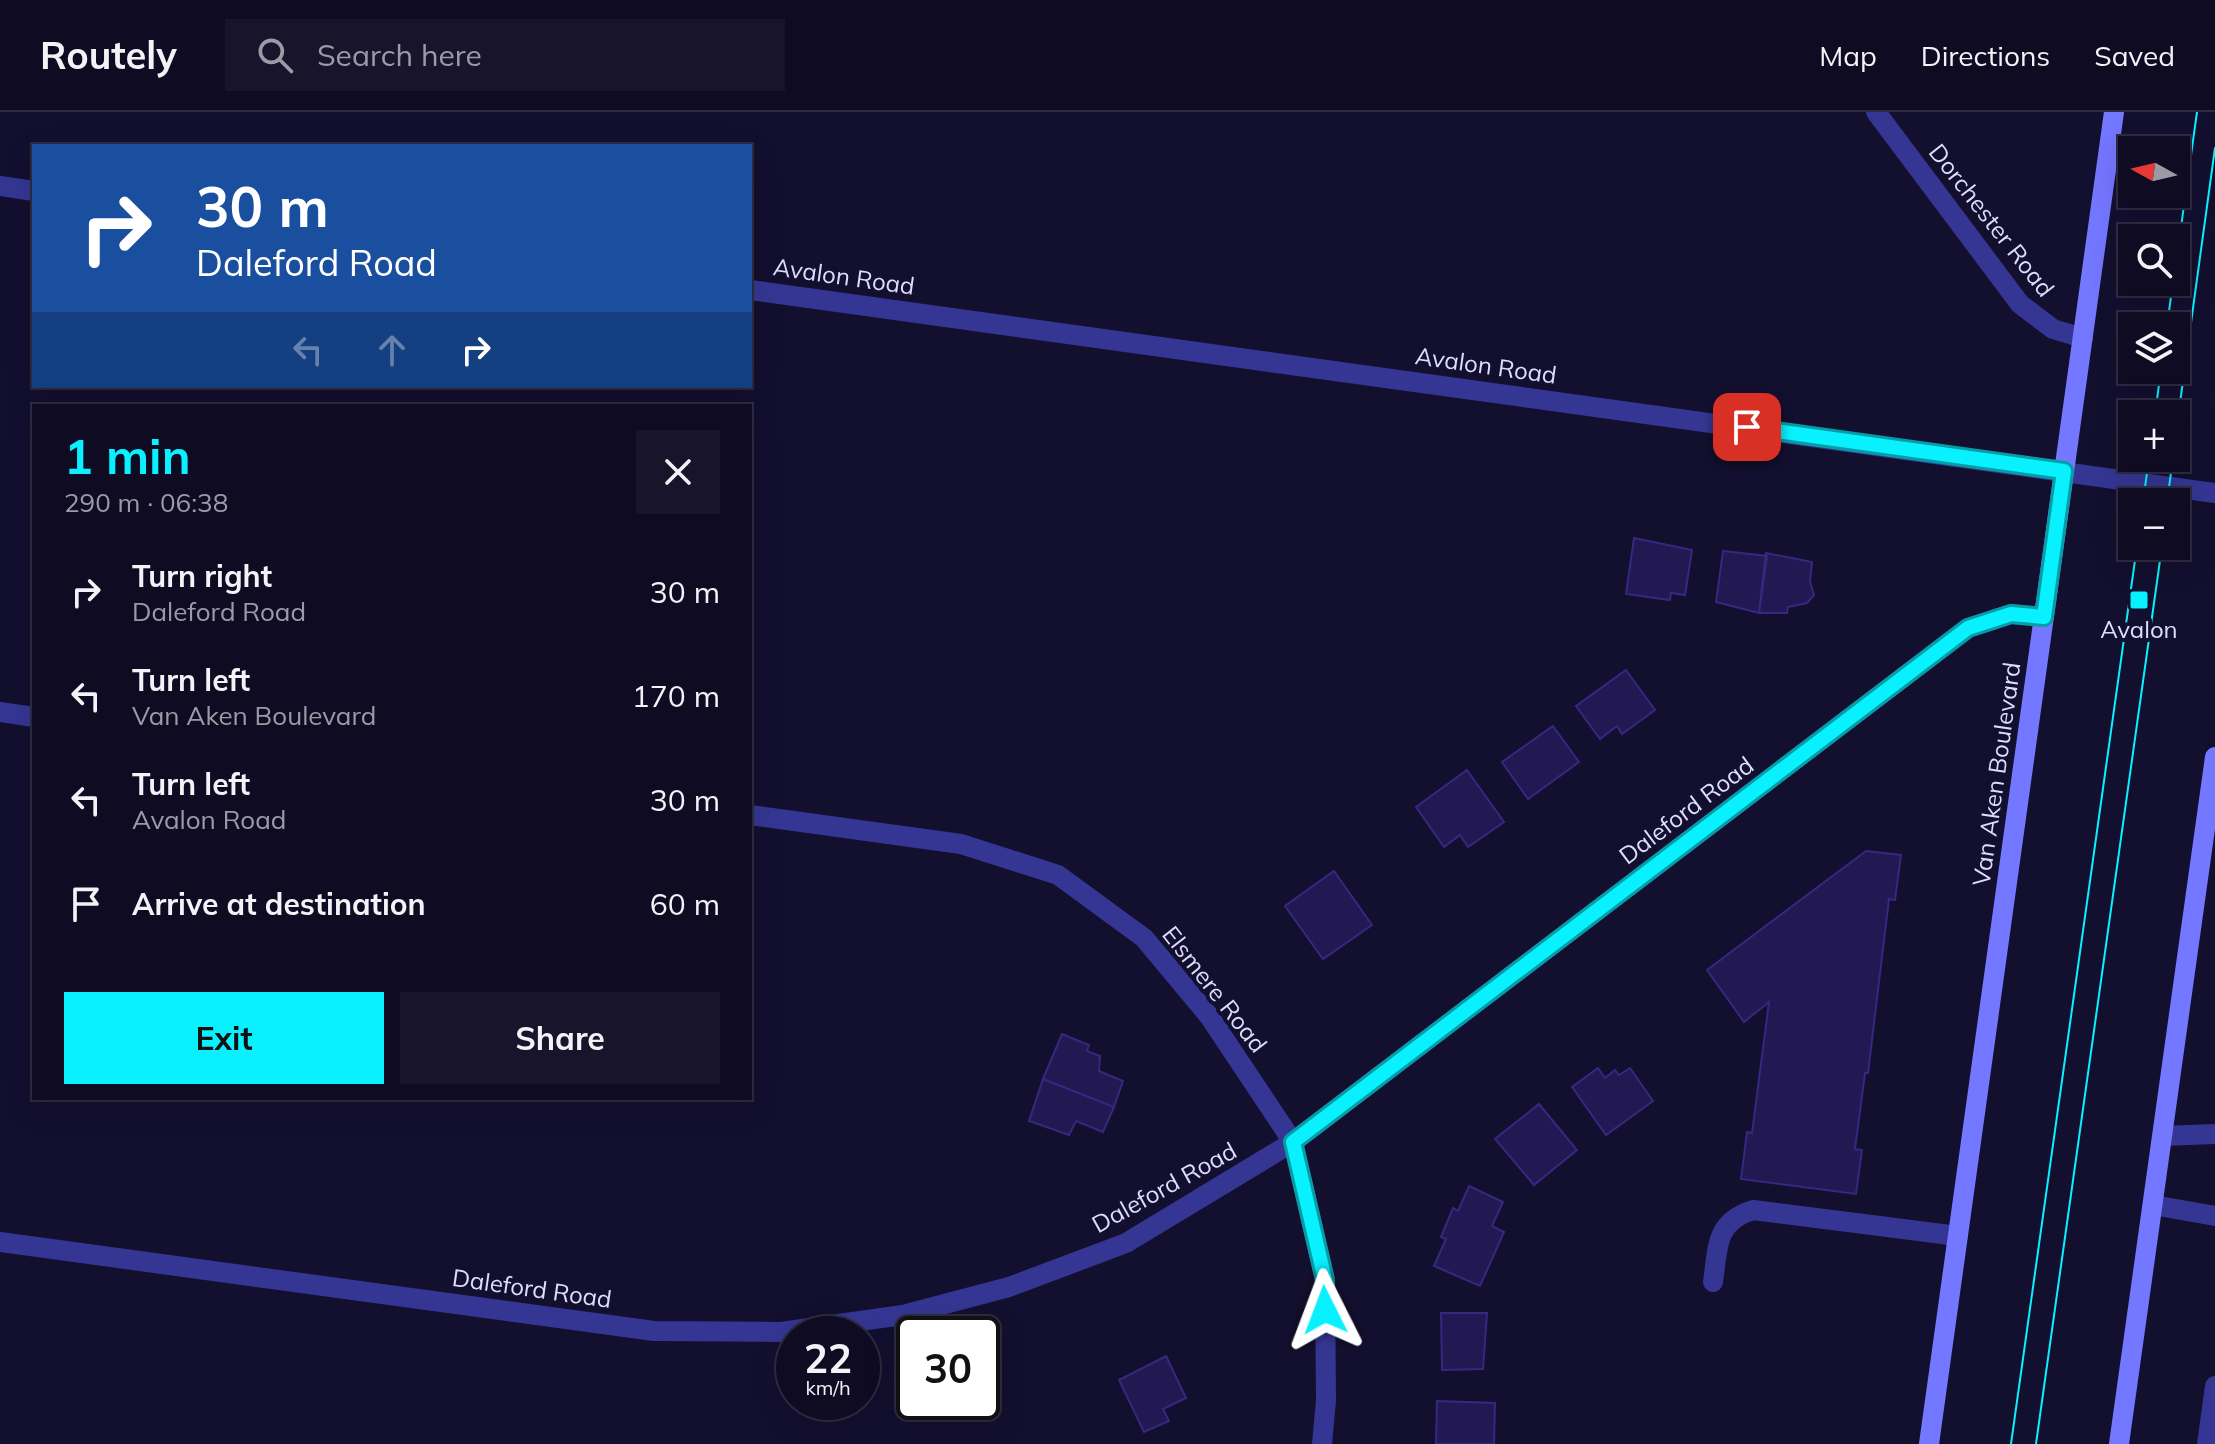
<!DOCTYPE html>
<html lang="en">
<head>
<meta charset="utf-8">
<style>
	:root { --surface:#0e0b23; --page:#17142b; --text:#f1f3f6; --muted:#9b9ba6; --line:#2e2b41; --accent:#09f1ff }
	body { margin:0; font-family:Mulish,sans-serif; background:var(--page); color:var(--text); height:100vh; display:flex; flex-direction:column; font-size:30px; white-space:nowrap }
	* { box-sizing:border-box; margin:0 }
	p { font-size:26px; color:var(--muted) }
	.icon { flex:none; width:44px; height:44px; fill:none; stroke:currentColor; stroke-width:2; stroke-linecap:round; stroke-linejoin:round }
	.map { position:relative; flex:1; overflow:hidden }
	.panel { position:absolute; left:32px; top:292px; width:720px; height:696px; display:flex; flex-direction:column; background:var(--surface); border-radius:0px; box-shadow:0 8px 32px #0002,0 0 0 2px var(--line) }
	.panel>* { flex:none }
	.guide { position:absolute; left:32px; top:32px; width:720px; height:244px; border-radius:0px; box-shadow:0 8px 32px #0002,0 0 0 2px var(--line); background:#1a4fa0; color:#fff; overflow:hidden }
	.needle { width:52px; rotate:278deg }
	.buttons { position:absolute; left:2118px; top:24px; display:grid; gap:16px }
	.buttons a { display:grid; place-items:center; width:72px; height:72px; border-radius:0px; background:var(--surface); box-shadow:0 8px 32px #0002,0 0 0 2px var(--line); font-size:40px }
	.speed { position:absolute; left:776px; top:1204px; display:flex; gap:16px; font-size:40px; font-weight:700; text-align:center }
	.speed>* { display:grid; place-content:center; width:104px; height:104px; border-radius:50%; background:var(--surface); box-shadow:0 8px 32px #0002,0 0 0 2px var(--line); line-height:1 }
	.speed small { font-size:20px; font-weight:400 }
	.speed .limit { border:4px solid #111; border-radius:12px; background:#fff; color:#111 }
	.pin { position:absolute; display:grid; place-items:center; width:68px; height:68px; color:#fff; margin:-34px; border-radius:16px; box-shadow:0 4px 12px #0006 }
	.me { position:absolute; width:88px; margin:-44px; rotate:357deg; stroke-linejoin:round; filter:drop-shadow(0 0 6px #0008) }
	.turn { display:flex; align-items:center; gap:28px; height:168px; padding:0 32px; font-size:36px }
	.turn .icon { width:104px; height:104px; stroke-width:2.5 }
	.turn b { display:block; font-size:56px; line-height:68px }
	.lanes { display:flex; align-items:center; height:76px; padding:0 32px; background:#0003; justify-content:center; gap:40px; direction:ltr }
	.lanes .off { opacity:.35 }
	.round { display:grid; place-items:center; flex:none; width:84px; height:84px; border-radius:0px; background:var(--page) }
	.overview { display:flex; align-items:center; justify-content:space-between; height:136px; padding:0 32px }
	h1 { font-size:48px; font-weight:700; line-height:60px; color:var(--accent) }
	.action { display:flex; gap:16px; margin-top:auto; padding:16px 32px }
	.action a { flex:1; height:92px; border-radius:0px; background:var(--accent); color:#111; font-size:32px; font-weight:700; line-height:92px; text-align:center }
	.action a+a { background:var(--page); color:var(--text) }
	ul { padding:0; list-style:none }
	li { display:flex; align-items:center; gap:24px; height:104px; padding:0 32px }
	li div { flex:1 }
	li b { display:block; font-size:30px }
	li em { font-style:normal }
	header { display:flex; align-items:center; gap:48px; box-sizing:border-box; height:112px; padding:0 40px; background:var(--surface); border-bottom:2px solid var(--line) }
	header strong { font-size:38px }
	nav { display:flex; gap:44px; margin-inline-start:auto; font-size:28px }
	.search { width:560px; height:72px; background:var(--page); display:flex; align-items:center; gap:20px; box-sizing:border-box; padding:0 28px; border-radius:0px; color:var(--muted); font-size:30px }
	.map>svg:first-child { display:block }
	.building { fill:#221952; stroke:#362881; stroke-width:2 }
	.lines { fill:none; stroke-linecap:round; stroke-linejoin:round }
	.service { stroke:#353693; stroke-width:20 }
	.minor { stroke:#353693; stroke-width:20 }
	.secondary { stroke:#7477ff; stroke-width:20 }
	.tram { stroke:#09f1ff; stroke-width:2 }
	.route-casing { stroke:#069da6; stroke-width:20 }
	.route { stroke:#09f1ff; stroke-width:14 }
	.poi-dot { fill:#09f1ff; stroke:#130f2f; stroke-width:3 }
	.labels { text-anchor:middle; dominant-baseline:central; stroke-width:8; stroke-linejoin:round; paint-order:stroke }
	.street-label { font-size:24px; fill:#dfddff; stroke:#130f2f }
	.poi-label { font-size:24px; fill:#dfddff; stroke:#130f2f }
</style>
</head>
<body>
<header>
<strong>Routely</strong>
<div class="search"><svg class="icon" aria-label="search" viewBox="0 0 24 24"><circle cx="10" cy="10" r="6"/><path d="M15 15l6 6"/></svg>Search here</div>
<nav><a>Map</a><a>Directions</a><a>Saved</a></nav>
</header>
<div class="map">
<svg width="2215" height="1332" viewBox="0 0 2215 1332">
	<rect width="100%" height="100%" fill="#130f2f"/>
	<path class="building" d="M1634 426 1692 438 1685 483 1671 481 1670 488 1626 482Z
		M1723 439 1767 444 1759 501 1716 490Z
		M1766 441 1812 450 1810 470 1814 483 1807 491 1788 495 1787 501H1759Z
		M1626 558 1655 598 1622 622 1617 614 1600 627 1576 594Z
		M1553 614 1579 650 1528 687 1502 650Z
		M1467 658 1504 710 1468 735 1460 723 1444 735 1416 695Z
		M1866 739 1901 743 1895 788 1889 787 1868 961H1865L1855 1037 1862 1038 1856 1082 1741 1067 1747 1020 1752 1021 1769 890 1744 910 1707 858Z
		M1334 759 1372 813 1323 847 1285 794Z
		M1062 922 1089 933 1087 939 1100 944 1099 959 1123 969 1114 995 1043 967Z
		M1598 956 1605 966 1615 958 1619 963 1630 956 1653 989 1606 1023 1572 975Z
		M1043 967 1114 995 1103 1020 1076 1009 1069 1023 1029 1009Z
		M1539 992 1577 1038 1534 1073 1495 1027Z
		M1469 1074 1503 1090 1492 1114 1504 1120 1480 1174 1434 1154 1446 1127 1441 1125 1453 1096 1458 1099Z
		M1441 1201H1487L1483 1257 1442 1258Z
		M1166 1244 1186 1286 1163 1297 1169 1309 1144 1320 1119 1268Z
		M1437 1289 1495 1291 1494 1332H1436Z"/>
	<g class="lines">
		<path class="service" d="M2163 1024 2215 1022
			M2153 1093 2215 1104
			M1713 1170C1718 1135 1715 1110 1753 1098L1958 1124
			M2207 1332 2215 1274"/>
		<path class="minor" d="M1876 0 2020 192 2053 217 2083 226
			M0 74 34 79
			M750 178 2215 381
			M0 600 34 605
			M750 703 961 732 1058 763 1144 826 1209 904 1293 1030 1325 1168 1326 1288 1322 1332
			M0 1130 654 1219 781 1220 903 1203 1009 1175 1126 1131 1293 1030 1968 516 2011 502 2044 505"/>
		<path class="secondary" d="M1929 1332 2114 0
			M2119 1332 2215 645"/>
		<path class="tram" d="M2176 151 2197 0
			M2167 214 2173 170
			M2155 302 2161 258
			M2176 320 2215 36
			M2143 390 2149 346
			M2167 390 2173 346
			M2011 1332 2137 434
			M2036 1332 2162 434"/>
	</g>
	<g class="lines">
		<g class="route-casing">
			<path id="route" d="M1325 1198V1168L1293 1030 1968 516 2011 502 2044 505 2064 359 1747 315"/>
		</g>
		<use href="#route" class="route"/>
	</g>
	<rect class="poi-dot" x="2129" y="478" width="20" height="20" rx="4"/>
	<g class="labels">
		<g class="street-label">
			<text transform="translate(1992 108) rotate(52)">Dorchester Road</text>
			<text transform="translate(844 164) rotate(8)">Avalon Road</text>
			<text transform="translate(1486 253) rotate(8)">Avalon Road</text>
			<text transform="translate(1996 662) rotate(-82)">Van Aken Boulevard</text>
			<text transform="translate(1686 698) rotate(-37)">Daleford Road</text>
			<text transform="translate(1215 877) rotate(52)">Elsmere Road</text>
			<text transform="translate(1164 1075) rotate(-29)">Daleford Road</text>
			<text transform="translate(532 1176) rotate(8)">Daleford Road</text>
		</g>
		<g class="poi-label">
			<text x="2139" y="517">Avalon</text>
		</g>
	</g>
</svg>
<div class="buttons">
<a><svg class="needle" viewBox="-14 -14 28 28"><path d="M0-13l5 13h-10z" fill="#e53935"/><path d="M0 13l5-13h-10z" fill="#9b9ba6"/></svg></a>
<a><svg class="icon" aria-label="search" viewBox="0 0 24 24"><circle cx="10" cy="10" r="6"/><path d="M15 15l6 6"/></svg></a>
<a><svg class="icon" aria-label="layers" viewBox="0 0 24 24"><path d="M12 4l9 5-9 5-9-5zM3 14l9 5 9-5"/></svg></a>
<a>+</a>
<a>−</a>
</div>
<div class="speed"><div>22<small>km/h</small></div><div class="limit">30</div></div>
<div class="pin" style="left:1747px;top:315px;background:#d93025"><svg class="icon" aria-label="arrive" viewBox="0 0 24 24"><path d="M6 21V4h12l-3 4 3 4H6"/></svg></div>
<svg class="me" style="left:1325px;top:1198px" viewBox="-20 -20 40 40"><path d="M0-17L14 15 0 8-14 15z" fill="#09f1ff" stroke="#fff" stroke-width="4"/></svg>
<div class="guide">
<div class="turn"><svg class="icon" aria-label="right" viewBox="0 0 24 24"><path d="M7 20v-9h11M14 6l5 5-5 5"/></svg><div><b>30 m</b>Daleford Road</div></div>
<div class="lanes"><svg class="icon off" aria-label="left" viewBox="0 0 24 24"><path d="M17 20v-9H6M10 6l-5 5 5 5"/></svg><svg class="icon off" aria-label="ahead" viewBox="0 0 24 24"><path d="M12 20V5M6 11l6-6 6 6"/></svg><svg class="icon" aria-label="right" viewBox="0 0 24 24"><path d="M7 20v-9h11M14 6l5 5-5 5"/></svg></div>
</div>
<section class="panel">
<div class="overview"><div><h1>1 min</h1><p>290 m · 06:38</p></div><a class="round"><svg class="icon" aria-label="close" viewBox="0 0 24 24"><path d="M6 6l12 12M18 6L6 18"/></svg></a></div>
<ul>
<li><svg class="icon" aria-label="right" viewBox="0 0 24 24"><path d="M7 20v-9h11M14 6l5 5-5 5"/></svg><div><b>Turn right</b><p>Daleford Road</p></div><em>30 m</em></li>
<li><svg class="icon" aria-label="left" viewBox="0 0 24 24"><path d="M17 20v-9H6M10 6l-5 5 5 5"/></svg><div><b>Turn left</b><p>Van Aken Boulevard</p></div><em>170 m</em></li>
<li><svg class="icon" aria-label="left" viewBox="0 0 24 24"><path d="M17 20v-9H6M10 6l-5 5 5 5"/></svg><div><b>Turn left</b><p>Avalon Road</p></div><em>30 m</em></li>
<li><svg class="icon" aria-label="arrive" viewBox="0 0 24 24"><path d="M6 21V4h12l-3 4 3 4H6"/></svg><div><b>Arrive at destination</b></div><em>60 m</em></li>
</ul>
<div class="action"><a>Exit</a><a>Share</a></div>
</section>
</div>
</body>
</html>
